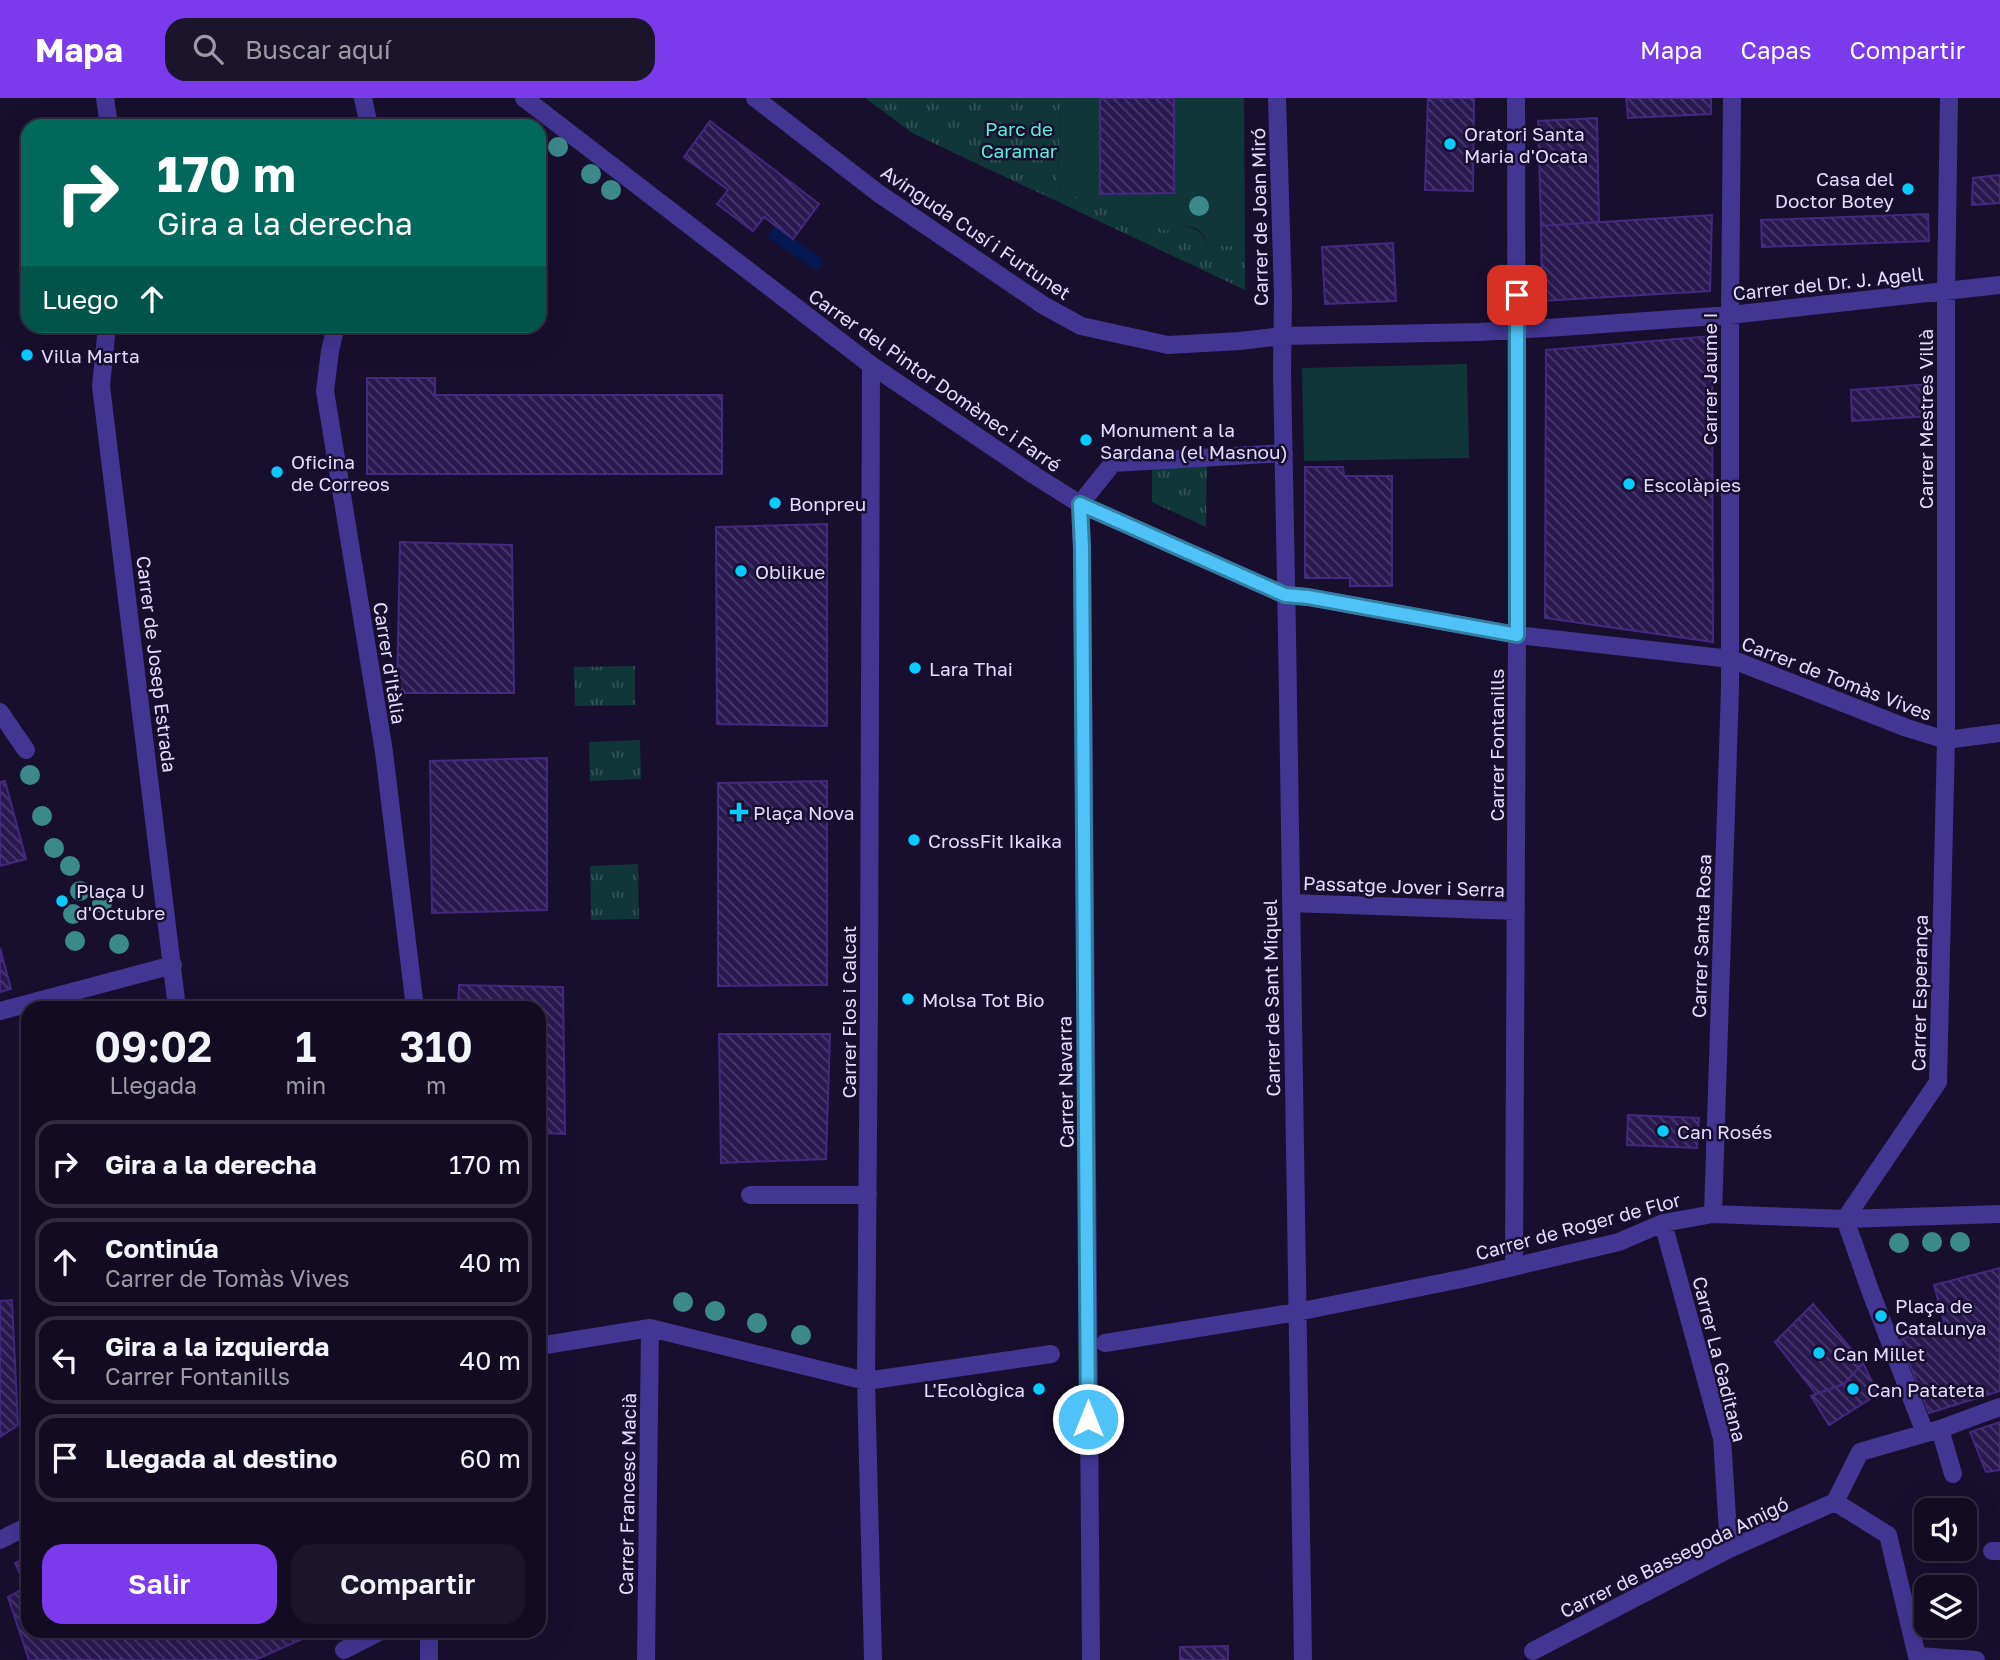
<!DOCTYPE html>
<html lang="es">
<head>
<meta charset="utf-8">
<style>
	:root { --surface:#120b22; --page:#1b142a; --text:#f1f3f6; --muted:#9c9ba5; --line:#312b40; --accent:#7c3aed }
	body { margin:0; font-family:"Golos Text",sans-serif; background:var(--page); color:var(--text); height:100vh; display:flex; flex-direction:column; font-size:26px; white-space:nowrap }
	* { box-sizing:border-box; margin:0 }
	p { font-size:23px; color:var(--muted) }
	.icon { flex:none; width:38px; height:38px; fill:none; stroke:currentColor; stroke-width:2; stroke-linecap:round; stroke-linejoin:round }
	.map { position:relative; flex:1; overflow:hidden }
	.panel { position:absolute; left:21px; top:903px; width:525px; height:637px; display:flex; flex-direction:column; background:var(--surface); border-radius:21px; box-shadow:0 7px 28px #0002,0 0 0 2px var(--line) }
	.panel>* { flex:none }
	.banner { position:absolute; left:21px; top:21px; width:525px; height:214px; border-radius:21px; box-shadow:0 7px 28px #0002,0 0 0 2px var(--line); background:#00695c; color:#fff; overflow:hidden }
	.buttons { position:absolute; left:1914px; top:1400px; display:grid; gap:14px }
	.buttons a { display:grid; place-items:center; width:63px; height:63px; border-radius:14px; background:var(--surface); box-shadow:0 7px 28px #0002,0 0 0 2px var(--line); font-size:35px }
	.pin { position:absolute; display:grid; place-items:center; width:60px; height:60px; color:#fff; margin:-30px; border-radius:14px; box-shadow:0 4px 10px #0006 }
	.me { position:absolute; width:77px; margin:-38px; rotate:0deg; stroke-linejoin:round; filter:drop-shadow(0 0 5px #0008) }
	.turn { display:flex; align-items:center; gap:24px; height:147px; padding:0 21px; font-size:32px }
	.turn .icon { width:91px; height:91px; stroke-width:2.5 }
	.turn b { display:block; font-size:49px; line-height:60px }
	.then { display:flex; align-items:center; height:66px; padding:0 21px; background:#0003; gap:14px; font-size:26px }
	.eta { display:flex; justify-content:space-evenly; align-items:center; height:119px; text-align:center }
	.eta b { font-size:42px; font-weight:600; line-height:49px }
	.button { display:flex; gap:14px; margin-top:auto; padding:14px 21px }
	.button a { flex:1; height:80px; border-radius:21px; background:var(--accent); color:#fff; font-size:28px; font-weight:600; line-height:80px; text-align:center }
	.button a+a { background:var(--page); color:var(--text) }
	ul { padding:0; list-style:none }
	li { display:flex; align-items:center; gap:21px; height:88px; margin:0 14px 10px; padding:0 7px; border:4px solid var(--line); border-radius:21px }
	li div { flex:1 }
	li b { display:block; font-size:26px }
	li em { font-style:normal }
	header { display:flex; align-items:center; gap:42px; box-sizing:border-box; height:98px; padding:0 35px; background:var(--accent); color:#fff }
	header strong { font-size:33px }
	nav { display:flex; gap:38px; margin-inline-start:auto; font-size:24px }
	.search { width:490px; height:63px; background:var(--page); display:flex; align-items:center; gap:18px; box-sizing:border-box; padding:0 24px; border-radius:21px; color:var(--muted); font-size:26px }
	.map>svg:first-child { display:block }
	.park { fill:url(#park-tufts) }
	.garden { fill:#113639 }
	.water { fill:#051851 }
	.building { fill:url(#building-back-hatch); stroke:#432880; stroke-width:2 }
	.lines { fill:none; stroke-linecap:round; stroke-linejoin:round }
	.minor { stroke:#433592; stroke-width:18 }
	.tree { fill:#3c898c }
	.route-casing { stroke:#337fa1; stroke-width:18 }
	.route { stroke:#4fc3f7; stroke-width:12 }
	.poi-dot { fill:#08cbff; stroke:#180f2e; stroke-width:2.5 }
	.labels { text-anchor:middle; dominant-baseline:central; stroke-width:5; stroke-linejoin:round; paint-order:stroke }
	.park-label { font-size:19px; fill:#5aedd9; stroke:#180f2e }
	.poi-label { font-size:19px; fill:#e4dcff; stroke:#180f2e; text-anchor:start }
	.street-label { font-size:19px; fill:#e4dcff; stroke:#180f2e }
</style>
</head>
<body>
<header>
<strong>Mapa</strong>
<div class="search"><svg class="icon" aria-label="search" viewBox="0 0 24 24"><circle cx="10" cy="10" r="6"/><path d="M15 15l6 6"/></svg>Buscar aquí</div>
<nav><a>Mapa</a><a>Capas</a><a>Compartir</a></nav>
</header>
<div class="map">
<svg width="2000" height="1562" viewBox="0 0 2000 1562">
	<defs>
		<pattern id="park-tufts" width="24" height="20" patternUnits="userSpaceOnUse" patternTransform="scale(1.75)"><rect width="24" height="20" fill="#113639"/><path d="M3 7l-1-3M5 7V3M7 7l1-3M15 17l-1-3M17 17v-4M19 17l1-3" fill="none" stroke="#345257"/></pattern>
		<pattern id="building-back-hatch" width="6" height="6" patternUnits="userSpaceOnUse" patternTransform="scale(1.75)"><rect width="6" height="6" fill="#2a1951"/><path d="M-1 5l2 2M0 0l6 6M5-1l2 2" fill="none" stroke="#493a6b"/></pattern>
	</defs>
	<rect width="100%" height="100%" fill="#180f2e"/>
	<path class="park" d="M865 0H1060L1058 92 1178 128C1191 127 1204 133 1208 147L1245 148V192L914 36Z
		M1207 360 1206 429 1152 404V363Z
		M635 568V607L575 608 574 569Z
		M640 642 641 681 590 683 589 644Z
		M638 766 639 821 591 822 590 768Z"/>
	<path class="garden" d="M1060 0H1100L1101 96 1174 95V0H1244L1245 148 1208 147C1202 126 1183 125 1167 133L1058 92Z
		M1467 266 1469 360 1304 363 1302 270Z"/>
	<path class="water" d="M775 128 824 162 817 173 767 139Z"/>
	<path class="building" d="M1100 0H1174V95L1100 96Z
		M1428 0H1474L1473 93 1425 92Z
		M1626 0H1711V16L1628 20Z
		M1597 20 1599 124 1541 128 1538 23Z
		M710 23 819 106 793 141 764 119 753 133 717 106 728 92 684 59Z
		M2000 77V105L1972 107 1973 80Z
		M1928 116 1929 143 1762 149 1761 122Z
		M1712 117 1710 193 1542 203 1541 128Z
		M1393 145 1396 203 1325 206 1322 149Z
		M1712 238 1713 544 1545 520 1546 252Z
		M367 280H435V297H722V376H367Z
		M1930 286V318L1852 323 1851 292Z
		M1305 369H1343L1344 378H1392V488H1350V480H1305Z
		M827 426V628L717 626 716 429Z
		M400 444 512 447 514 595H397Z
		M547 660V812L432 815 430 663Z
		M5 683 26 761 0 768V684Z
		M827 683V887L718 888V685Z
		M0 850 11 891 0 894Z
		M459 887 563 889 565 1036 539 1035V910H458Z
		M719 936H830L826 1061 721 1065Z
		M1628 1017 1699 1020 1697 1050 1627 1047Z
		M2000 1170V1293L1929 1315 1900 1242 1944 1224 1934 1187Z
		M12 1202 18 1327 0 1339V1203Z
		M1813 1206 1863 1265 1844 1286 1816 1296 1775 1244Z
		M1863 1265 1878 1296 1829 1327 1811 1298 1844 1286Z
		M2000 1324V1372L1986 1374 1970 1334Z
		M28 1459V1533H320L255 1562H29L8 1499 26 1489 15 1465Z
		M1228 1548V1562H1180V1549Z"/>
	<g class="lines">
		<path class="minor" d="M105 0 109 28
			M363 0 369 28
			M524 0 871 267 1034 377 1080 406 1258 485 1285 497 1308 499 1517 537 1731 561 1907 630 1946 642 2000 635
			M755 0 878 95 1043 207 1081 228 1168 247 1240 243 1282 238 1479 234 1562 229 1730 217 2000 187
			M1277 0 1283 198 1282 273 1287 537 1303 1562
			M107 228 101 288 177 910
			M336 228 330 253 325 293 384 654 415 910
			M871 267 869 905 866 1283 873 1562
			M1080 406 1082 450 1091 1562
			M1080 406 1113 365 1284 355
			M0 614 26 652
			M1291 805 1516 813
			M0 913 173 867
			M750 1097H868
			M1713 1116 1730 590V217L1732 0
			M1845 1121 1938 984 1946 642V193L1949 0
			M1845 1121 1870 1192 1925 1335
			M1663 1125 1722 1340 1729 1451
			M1514 1168 1517 537 1516 0
			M1105 1245 1297 1214 1466 1180 1619 1144 1663 1125 1713 1116 1845 1121 2000 1116
			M539 1248 650 1230 866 1283 1051 1256
			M1940 1331 1953 1376
			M1835 1404 1860 1354 1940 1331 2000 1309
			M1835 1404 1888 1437 1918 1562
			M0 1442 28 1428
			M1992 1453H2000
			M429 1533V1562
			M344 1552 381 1533
			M1533 1553 1729 1451 1835 1404
			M1918 1558 1976 1562
			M646 1562 650 1230"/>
	</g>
	<g class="tree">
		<circle cx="558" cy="49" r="10"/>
		<circle cx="591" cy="76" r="10"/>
		<circle cx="611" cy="92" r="10"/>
		<circle cx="1199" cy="108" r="10"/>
		<circle cx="30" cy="677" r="10"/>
		<circle cx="42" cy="718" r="10"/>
		<circle cx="54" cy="750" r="10"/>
		<circle cx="70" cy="768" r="10"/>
		<circle cx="80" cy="793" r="10"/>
		<circle cx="102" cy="805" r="10"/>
		<circle cx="73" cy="816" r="10"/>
		<circle cx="75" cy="843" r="10"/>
		<circle cx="119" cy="846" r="10"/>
		<circle cx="1932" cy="1144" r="10"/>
		<circle cx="1960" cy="1144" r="10"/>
		<circle cx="1899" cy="1145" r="10"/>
		<circle cx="683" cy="1204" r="10"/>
		<circle cx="715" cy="1213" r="10"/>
		<circle cx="757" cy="1225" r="10"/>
		<circle cx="801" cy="1237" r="10"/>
	</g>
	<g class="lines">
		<g class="route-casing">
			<path id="route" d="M1088 1321 1082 450 1080 406 1285 497 1308 499 1517 537V197"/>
		</g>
		<use href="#route" class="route"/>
	</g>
	<g class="poi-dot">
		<circle cx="1450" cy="46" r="7"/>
		<circle cx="1908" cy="91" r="7"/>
		<circle cx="27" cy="257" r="7"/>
		<circle cx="1086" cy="342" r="7"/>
		<circle cx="277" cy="374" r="7"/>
		<circle cx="1629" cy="386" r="7"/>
		<circle cx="775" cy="405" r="7"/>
		<circle cx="741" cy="473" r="7"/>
		<circle cx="915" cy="570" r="7"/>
		<path d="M735.5 703.5h7v7h7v7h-7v7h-7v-7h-7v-7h7z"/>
		<circle cx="914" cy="742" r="7"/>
		<circle cx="62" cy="803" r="7"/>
		<circle cx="908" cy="901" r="7"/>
		<circle cx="1663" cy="1033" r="7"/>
		<circle cx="1881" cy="1218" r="7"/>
		<circle cx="1819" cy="1255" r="7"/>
		<circle cx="1039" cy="1291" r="7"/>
		<circle cx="1853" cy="1291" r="7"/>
	</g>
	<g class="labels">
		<g class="park-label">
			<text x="1019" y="30">Parc de<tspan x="1019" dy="22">Caramar</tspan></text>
		</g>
		<g class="poi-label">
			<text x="1464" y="35">Oratori Santa<tspan x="1464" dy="22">Maria d'Ocata</tspan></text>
			<text x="1894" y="80" text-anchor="end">Casa del<tspan x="1894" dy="22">Doctor Botey</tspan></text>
			<text x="41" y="257">Villa Marta</text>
			<text x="1100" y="331">Monument a la<tspan x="1100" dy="22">Sardana (el Masnou)</tspan></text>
			<text x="291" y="363">Oficina<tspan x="291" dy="22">de Correos</tspan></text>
			<text x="1643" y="386">Escolàpies</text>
			<text x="789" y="405">Bonpreu</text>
			<text x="755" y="473">Oblikue</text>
			<text x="929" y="570">Lara Thai</text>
			<text x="753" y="714">Plaça Nova</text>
			<text x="928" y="742">CrossFit Ikaika</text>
			<text x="76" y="792">Plaça U<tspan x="76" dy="22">d'Octubre</tspan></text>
			<text x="922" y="901">Molsa Tot Bio</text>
			<text x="1677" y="1033">Can Rosés</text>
			<text x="1895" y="1207">Plaça de<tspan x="1895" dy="22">Catalunya</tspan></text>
			<text x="1833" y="1255">Can Millet</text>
			<text x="1025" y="1291" text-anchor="end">L'Ecològica</text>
			<text x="1867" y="1291">Can Patateta</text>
		</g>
		<g class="street-label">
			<text transform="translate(1259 119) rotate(-91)">Carrer de Joan Miró</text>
			<text transform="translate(976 134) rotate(34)">Avinguda Cusí i Furtunet</text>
			<text transform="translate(1828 185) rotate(-6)">Carrer del Dr. J. Agell</text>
			<text transform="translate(1709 281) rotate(-90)">Carrer Jaume I</text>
			<text transform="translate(935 282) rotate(35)">Carrer del Pintor Domènec i Farré</text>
			<text transform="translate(1925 321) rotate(-90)">Carrer Mestres Villà</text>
			<text transform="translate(390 565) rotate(81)">Carrer d'Itàlia</text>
			<text transform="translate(157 566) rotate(83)">Carrer de Josep Estrada</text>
			<text transform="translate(1837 580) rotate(21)">Carrer de Tomàs Vives</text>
			<text transform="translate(1496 647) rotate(-90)">Carrer Fontanills</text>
			<text transform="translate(1404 788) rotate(2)">Passatge Jover i Serra</text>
			<text transform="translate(1701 838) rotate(-88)">Carrer Santa Rosa</text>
			<text transform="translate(1919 895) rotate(-89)">Carrer Esperança</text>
			<text transform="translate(1271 900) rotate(-91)">Carrer de Sant Miquel</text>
			<text transform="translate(848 914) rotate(-90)">Carrer Flos i Calcat</text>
			<text transform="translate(1065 984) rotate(-91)">Carrer Navarra</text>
			<text transform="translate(1578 1128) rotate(-15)">Carrer de Roger de Flor</text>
			<text transform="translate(1720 1261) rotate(76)">Carrer La Gaditana</text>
			<text transform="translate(627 1396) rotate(-89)">Carrer Francesc Macià</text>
			<text transform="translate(1674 1459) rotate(-26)">Carrer de Bassegoda Amigó</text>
		</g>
	</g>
</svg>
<div class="buttons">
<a><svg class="icon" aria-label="sound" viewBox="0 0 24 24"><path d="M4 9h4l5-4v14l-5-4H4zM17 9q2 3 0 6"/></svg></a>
<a><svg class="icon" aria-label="layers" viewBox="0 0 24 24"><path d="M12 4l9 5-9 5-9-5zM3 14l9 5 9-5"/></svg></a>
</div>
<div class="pin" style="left:1517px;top:197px;background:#d93025"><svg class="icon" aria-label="arrive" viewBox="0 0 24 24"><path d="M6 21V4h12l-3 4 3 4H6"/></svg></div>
<svg class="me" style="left:1088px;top:1321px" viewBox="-20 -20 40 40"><circle r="17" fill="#4fc3f7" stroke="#fff" stroke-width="3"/><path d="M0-11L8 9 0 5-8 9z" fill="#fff"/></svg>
<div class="banner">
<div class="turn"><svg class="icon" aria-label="right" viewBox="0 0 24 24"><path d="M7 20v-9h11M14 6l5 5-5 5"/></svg><div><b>170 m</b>Gira a la derecha</div></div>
<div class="then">Luego<svg class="icon" aria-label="ahead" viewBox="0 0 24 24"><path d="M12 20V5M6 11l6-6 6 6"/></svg></div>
</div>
<section class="panel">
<div class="eta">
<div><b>09:02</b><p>Llegada</p></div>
<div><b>1</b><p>min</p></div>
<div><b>310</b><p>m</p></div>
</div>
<ul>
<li><svg class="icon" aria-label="right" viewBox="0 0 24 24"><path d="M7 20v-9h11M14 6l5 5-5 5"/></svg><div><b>Gira a la derecha</b></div><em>170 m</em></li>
<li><svg class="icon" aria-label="ahead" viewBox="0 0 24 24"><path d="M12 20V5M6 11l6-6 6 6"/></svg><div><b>Continúa</b><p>Carrer de Tomàs Vives</p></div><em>40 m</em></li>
<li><svg class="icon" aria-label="left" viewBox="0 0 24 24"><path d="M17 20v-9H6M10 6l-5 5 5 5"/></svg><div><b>Gira a la izquierda</b><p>Carrer Fontanills</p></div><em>40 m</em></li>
<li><svg class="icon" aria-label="arrive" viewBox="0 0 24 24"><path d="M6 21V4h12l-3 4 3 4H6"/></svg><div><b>Llegada al destino</b></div><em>60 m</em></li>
</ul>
<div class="button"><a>Salir</a><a>Compartir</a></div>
</section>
</div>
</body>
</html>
